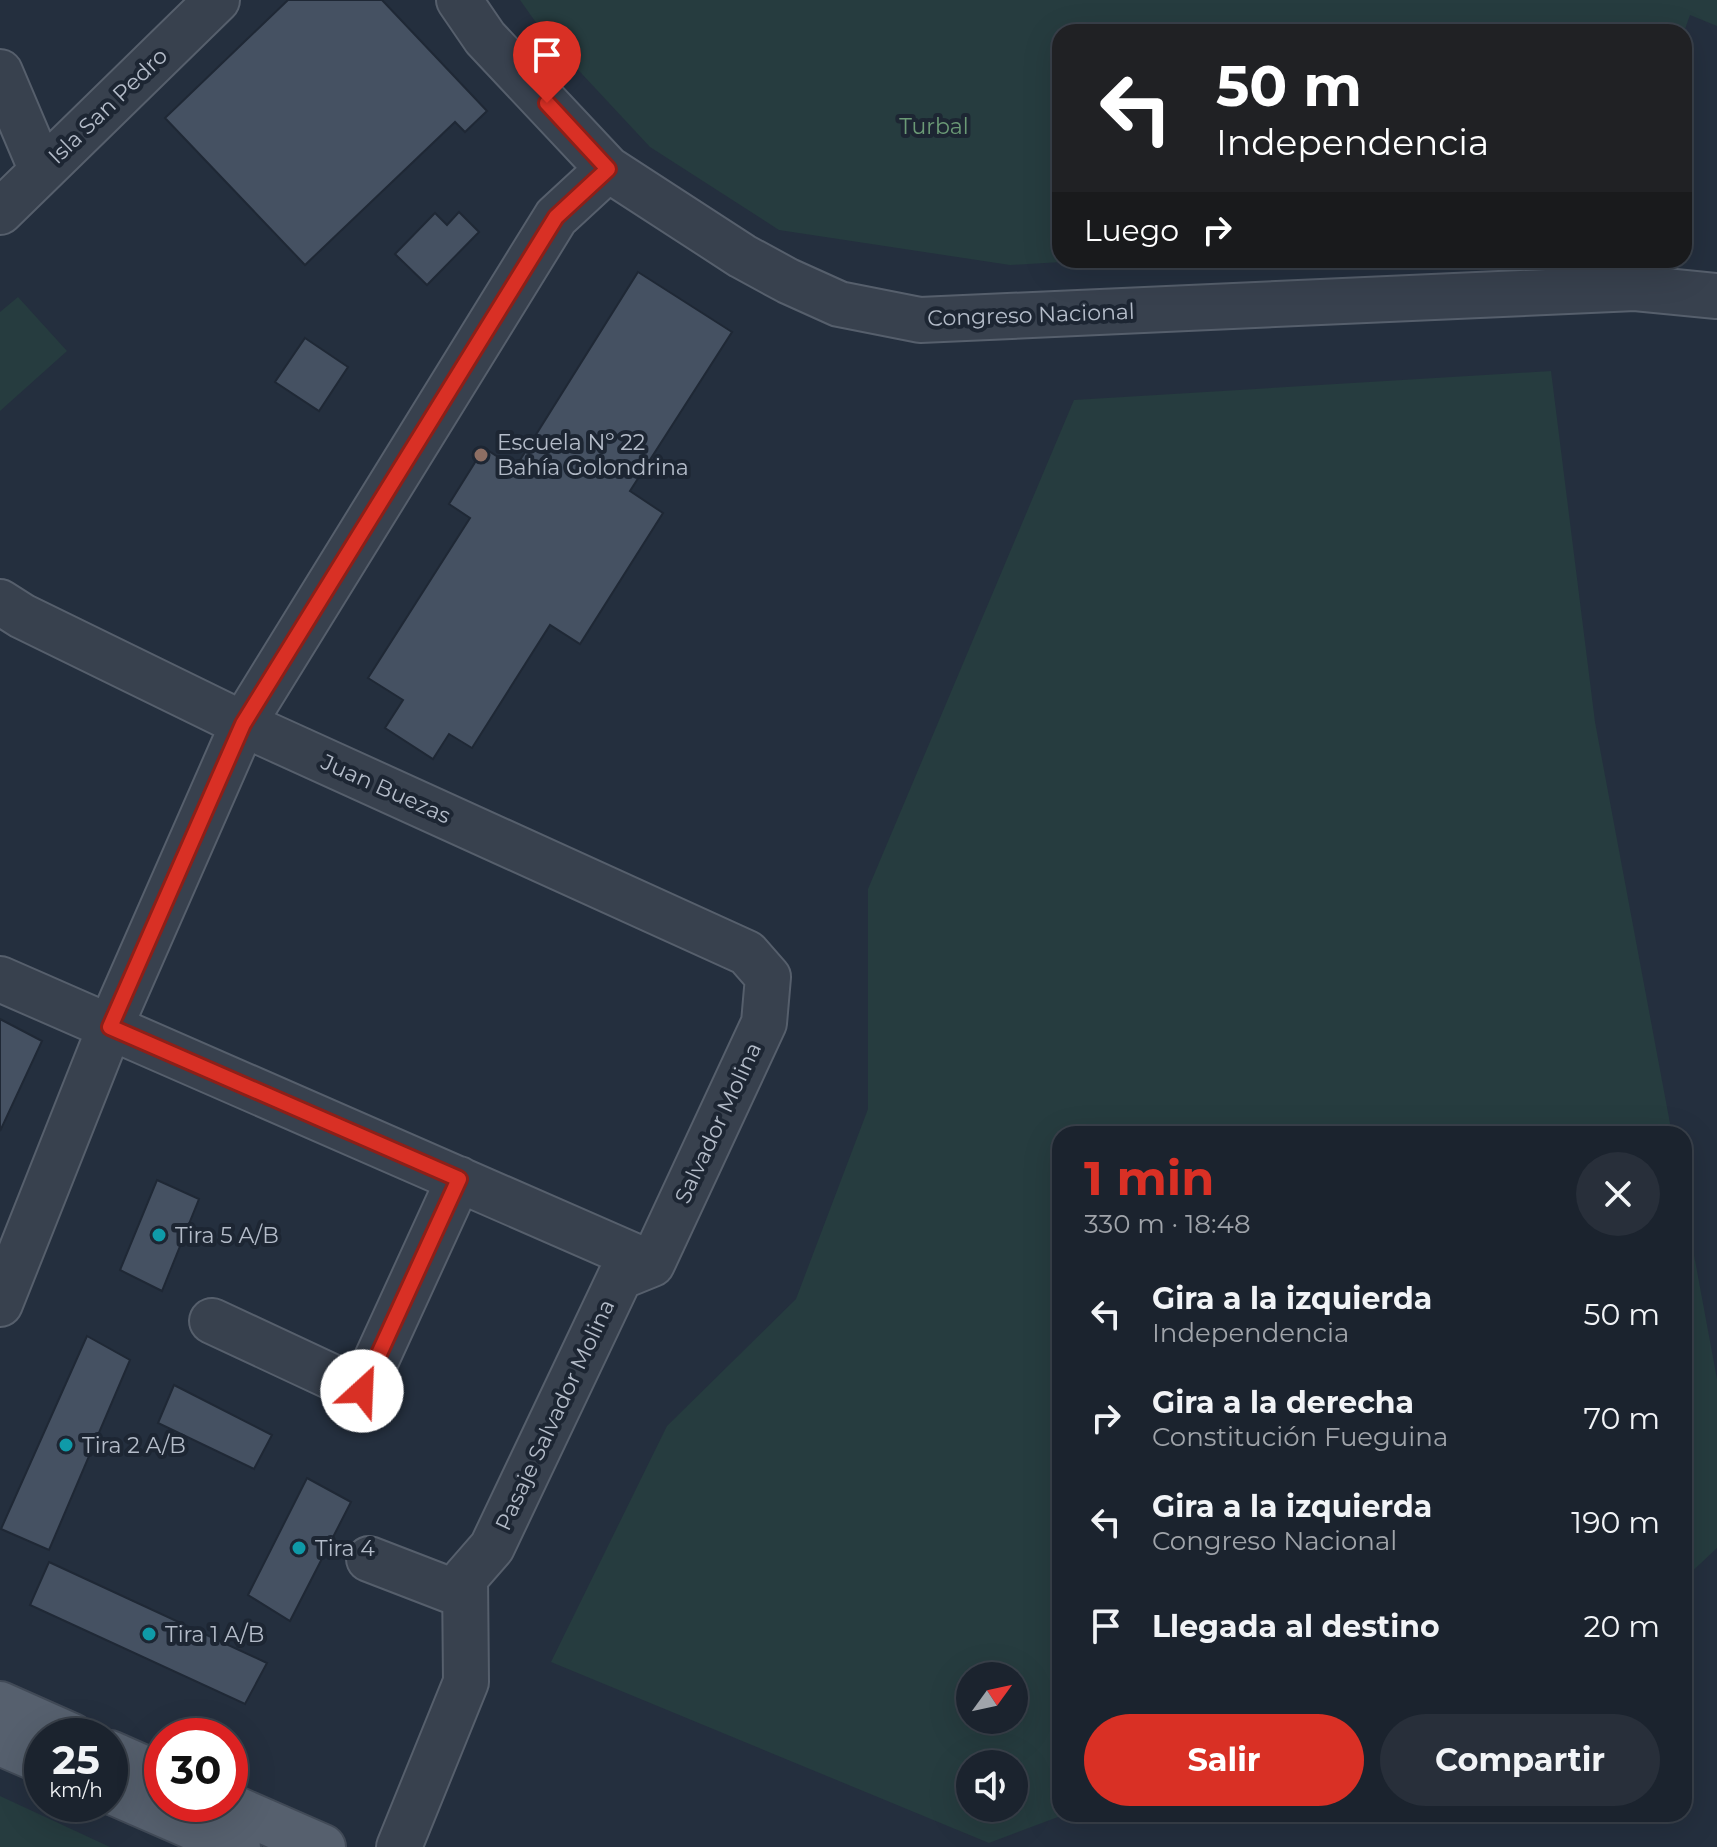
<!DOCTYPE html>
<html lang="es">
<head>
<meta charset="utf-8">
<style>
	:root { --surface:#1b232e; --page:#282f3a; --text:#f1f3f6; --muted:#a0a4aa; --line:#39404a; --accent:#d93025 }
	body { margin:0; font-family:Montserrat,sans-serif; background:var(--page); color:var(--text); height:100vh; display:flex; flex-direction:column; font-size:30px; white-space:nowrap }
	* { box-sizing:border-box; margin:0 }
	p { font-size:26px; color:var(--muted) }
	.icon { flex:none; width:44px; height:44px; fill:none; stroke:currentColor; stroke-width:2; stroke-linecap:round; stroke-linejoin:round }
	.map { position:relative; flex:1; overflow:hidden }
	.panel { position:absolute; left:1052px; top:1126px; width:640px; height:696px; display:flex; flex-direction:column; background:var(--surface); border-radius:24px; box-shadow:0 8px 32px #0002,0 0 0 2px var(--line) }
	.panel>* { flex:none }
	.banner { position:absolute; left:1052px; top:24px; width:640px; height:244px; border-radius:24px; box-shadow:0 8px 32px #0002,0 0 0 2px var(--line); background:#202124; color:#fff; overflow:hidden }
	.needle { width:52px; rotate:57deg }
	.buttons { position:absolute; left:956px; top:1662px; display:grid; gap:16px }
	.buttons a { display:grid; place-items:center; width:72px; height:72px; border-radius:50%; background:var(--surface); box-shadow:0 8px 32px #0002,0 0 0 2px var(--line); font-size:40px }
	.speed { position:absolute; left:24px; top:1718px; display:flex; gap:16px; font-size:40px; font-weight:700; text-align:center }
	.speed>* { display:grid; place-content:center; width:104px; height:104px; border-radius:50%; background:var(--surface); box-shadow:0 8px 32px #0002,0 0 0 2px var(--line); line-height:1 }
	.speed small { font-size:20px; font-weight:400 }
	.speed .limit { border:12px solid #d22; background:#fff; color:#111 }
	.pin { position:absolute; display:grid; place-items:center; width:68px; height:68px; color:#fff; margin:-82px -34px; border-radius:50% 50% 50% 0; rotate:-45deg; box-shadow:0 0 8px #0007 }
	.pin .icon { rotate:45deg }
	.me { position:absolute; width:88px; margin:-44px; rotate:25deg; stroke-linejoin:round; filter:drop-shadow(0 0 6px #0008) }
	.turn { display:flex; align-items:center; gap:28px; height:168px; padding:0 32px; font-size:36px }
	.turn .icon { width:104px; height:104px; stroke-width:2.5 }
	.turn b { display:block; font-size:56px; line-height:68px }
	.then { display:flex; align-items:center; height:76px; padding:0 32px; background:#0003; gap:16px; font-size:30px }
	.round { display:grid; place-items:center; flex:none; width:84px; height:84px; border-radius:42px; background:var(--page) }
	.overview { display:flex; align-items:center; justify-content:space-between; height:136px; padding:0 32px }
	h1 { font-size:48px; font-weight:700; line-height:60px; color:var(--accent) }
	.primary-button { display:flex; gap:16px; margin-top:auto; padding:16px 32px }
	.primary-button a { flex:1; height:92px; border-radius:48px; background:var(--accent); color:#fff; font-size:32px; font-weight:700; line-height:92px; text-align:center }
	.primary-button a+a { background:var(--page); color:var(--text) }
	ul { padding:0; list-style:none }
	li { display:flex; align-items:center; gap:24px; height:104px; padding:0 32px }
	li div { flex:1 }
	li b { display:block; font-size:30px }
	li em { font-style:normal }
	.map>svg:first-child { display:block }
	.green { fill:#263c3f; fill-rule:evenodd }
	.building { fill:#455162; stroke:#1f2835; stroke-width:2 }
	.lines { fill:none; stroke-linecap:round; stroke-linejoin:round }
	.minor-casing { stroke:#565f6c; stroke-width:48 }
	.major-casing { stroke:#414a57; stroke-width:48 }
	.minor { stroke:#38414e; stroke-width:44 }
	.major { stroke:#56606e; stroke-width:44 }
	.route-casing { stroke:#8d1f18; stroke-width:20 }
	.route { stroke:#d93025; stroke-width:14 }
	.education-dot { fill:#8d6e63; stroke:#1d2633; stroke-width:3 }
	.culture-dot { fill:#0f9aa8; stroke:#1d2633; stroke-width:3 }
	.labels { text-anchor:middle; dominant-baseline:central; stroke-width:8; stroke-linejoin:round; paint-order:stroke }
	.street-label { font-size:22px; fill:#b4bcc9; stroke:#1d2633 }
	.park-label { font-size:22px; fill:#6b9a76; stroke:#1d2633 }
	.poi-label { font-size:22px; fill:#b4bcc9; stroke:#1d2633; text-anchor:start }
</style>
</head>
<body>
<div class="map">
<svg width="1717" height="1847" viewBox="0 0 1717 1847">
	<rect width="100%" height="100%" fill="#242f3e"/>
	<path class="green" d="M520 0H1717V26L1690 15 1684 32H1060V260H1094L1010 265 779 230 650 147 542 31Z
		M18 297 67 351 0 411V312Z
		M1551 371 1595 722 1672 1134H1060V1814H1066L989 1843 551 1662 667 1426 796 1299 868 1109V889L1074 400ZM970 1676H1014V1720H970ZM970 1764H1014V1808H970Z
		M1684 1201 1717 1379V1548L1684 1579Z
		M0 1796 110 1847H0Z"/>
	<path class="building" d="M288 0H382L487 111 465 132 455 122 305 265 165 118Z
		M459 212 479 232 427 285 395 254 435 213 447 225Z
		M638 272 732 332 630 491 663 513 580 644 550 625 472 748 449 734 433 759 385 728 403 700 368 678 470 518 449 504 484 448 515 468Z
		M305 338 348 367 319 411 275 382Z
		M0 1019 42 1041 0 1131Z
		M157 1180 199 1199 162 1291 120 1270Z
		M87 1336 130 1360 49 1550 1 1529Z
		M174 1385 272 1435 254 1469 158 1423Z
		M307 1478 351 1502 290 1621 248 1595Z
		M49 1562 267 1663 245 1704 30 1605Z"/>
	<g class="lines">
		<g class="minor-casing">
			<path id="minor" d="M459 0 485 38 608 169 742 256 788 281 839 304 920 320 1635 288 1717 296
				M0 72 42 171
				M0 212 217 0
				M0 602 22 616 243 724 747 953 768 977 764 1023 652 1264
				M0 979 652 1264
				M0 1304 110 1027 243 724 556 217 608 169
				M212 1321 362 1391 459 1179
				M369 1559 465 1596
				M399 1847 466 1682 465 1578 492 1547 620 1277 652 1264"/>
		</g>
		<g class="major-casing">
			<path id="major" d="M0 1704 72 1736
				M0 1743 42 1761
				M110 1753 162 1776
				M110 1791 238 1847
				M225 1804 323 1847"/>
		</g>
		<use href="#minor" class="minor"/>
		<use href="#major" class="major"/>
	</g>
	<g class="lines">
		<g class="route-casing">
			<path id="route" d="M362 1391 459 1179 110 1027 243 724 556 217 608 169 547 103"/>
		</g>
		<use href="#route" class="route"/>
	</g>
	<circle class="education-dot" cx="481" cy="455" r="8"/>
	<g class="culture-dot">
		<circle cx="159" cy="1235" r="8"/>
		<circle cx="66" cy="1445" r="8"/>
		<circle cx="299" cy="1548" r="8"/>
		<circle cx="149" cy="1634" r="8"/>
	</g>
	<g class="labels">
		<g class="street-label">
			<text transform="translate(108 106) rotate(-44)">Isla San Pedro</text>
			<text transform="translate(1031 315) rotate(-2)">Congreso Nacional</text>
			<text transform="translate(386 789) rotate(24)">Juan Buezas</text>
			<text transform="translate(718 1123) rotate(-65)">Salvador Molina</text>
			<text transform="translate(555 1415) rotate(-65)">Pasaje Salvador Molina</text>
		</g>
		<g class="park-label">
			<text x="934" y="126">Turbal</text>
		</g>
		<g class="poi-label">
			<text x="497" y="442">Escuela Nº 22<tspan x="497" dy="25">Bahía Golondrina</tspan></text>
			<text x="175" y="1235">Tira 5 A/B</text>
			<text x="82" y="1445">Tira 2 A/B</text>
			<text x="315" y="1548">Tira 4</text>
			<text x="165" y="1634">Tira 1 A/B</text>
		</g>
	</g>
</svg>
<div class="buttons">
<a><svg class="needle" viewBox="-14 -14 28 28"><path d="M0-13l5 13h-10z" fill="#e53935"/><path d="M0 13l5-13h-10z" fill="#a0a4aa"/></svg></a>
<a><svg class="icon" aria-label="sound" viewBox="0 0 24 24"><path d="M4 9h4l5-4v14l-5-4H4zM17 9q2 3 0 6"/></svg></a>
</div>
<div class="speed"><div>25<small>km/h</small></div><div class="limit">30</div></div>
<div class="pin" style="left:547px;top:103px;background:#d93025"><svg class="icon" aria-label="arrive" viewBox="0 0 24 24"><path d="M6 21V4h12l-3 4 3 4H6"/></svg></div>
<svg class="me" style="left:362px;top:1391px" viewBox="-20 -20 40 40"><circle r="19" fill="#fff"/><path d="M0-13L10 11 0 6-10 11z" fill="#d93025"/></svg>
<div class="banner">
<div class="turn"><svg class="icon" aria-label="left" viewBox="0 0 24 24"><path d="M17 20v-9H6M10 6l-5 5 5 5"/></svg><div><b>50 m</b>Independencia</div></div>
<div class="then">Luego<svg class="icon" aria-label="right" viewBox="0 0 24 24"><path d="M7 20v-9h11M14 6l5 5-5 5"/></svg></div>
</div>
<section class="panel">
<div class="overview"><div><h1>1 min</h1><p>330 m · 18:48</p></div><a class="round"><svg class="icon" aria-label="close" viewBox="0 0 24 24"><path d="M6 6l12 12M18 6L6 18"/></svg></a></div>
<ul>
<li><svg class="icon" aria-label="left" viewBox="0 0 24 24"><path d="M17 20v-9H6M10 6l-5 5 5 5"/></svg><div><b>Gira a la izquierda</b><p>Independencia</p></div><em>50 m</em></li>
<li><svg class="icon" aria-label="right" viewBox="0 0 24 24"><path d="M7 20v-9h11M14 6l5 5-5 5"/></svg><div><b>Gira a la derecha</b><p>Constitución Fueguina</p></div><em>70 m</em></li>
<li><svg class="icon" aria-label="left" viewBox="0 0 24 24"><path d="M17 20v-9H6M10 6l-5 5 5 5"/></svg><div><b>Gira a la izquierda</b><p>Congreso Nacional</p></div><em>190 m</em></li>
<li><svg class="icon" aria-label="arrive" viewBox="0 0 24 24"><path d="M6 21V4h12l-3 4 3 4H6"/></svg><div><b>Llegada al destino</b></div><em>20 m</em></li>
</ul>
<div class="primary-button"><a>Salir</a><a>Compartir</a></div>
</section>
</div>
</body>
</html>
